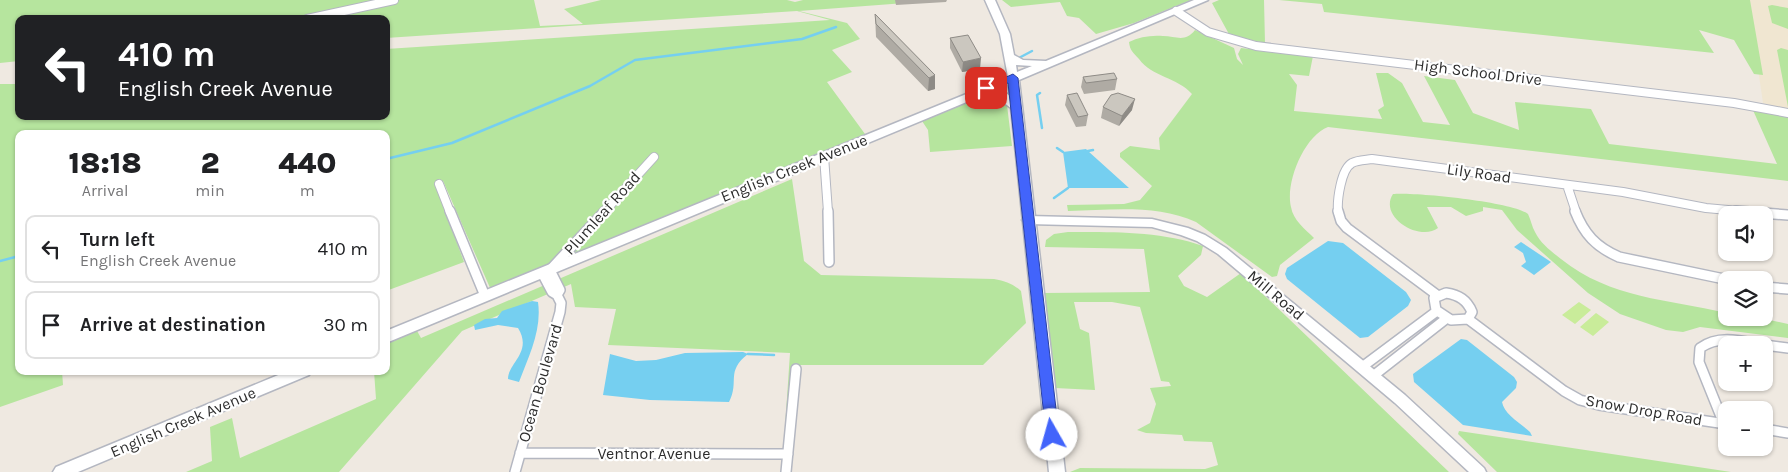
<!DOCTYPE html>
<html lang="en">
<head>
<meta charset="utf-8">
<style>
	:root { --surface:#fff; --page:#f2f2f2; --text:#202124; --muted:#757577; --line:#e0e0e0 }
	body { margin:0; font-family:Karla,sans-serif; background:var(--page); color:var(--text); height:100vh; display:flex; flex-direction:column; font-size:19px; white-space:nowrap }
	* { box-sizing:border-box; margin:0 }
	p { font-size:16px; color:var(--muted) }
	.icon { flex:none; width:28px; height:28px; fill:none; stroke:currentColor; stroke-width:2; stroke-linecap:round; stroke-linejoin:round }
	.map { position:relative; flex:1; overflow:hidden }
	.panel { position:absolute; left:15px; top:130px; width:375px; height:245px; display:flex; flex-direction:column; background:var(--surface); border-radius:10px; box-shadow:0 1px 4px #0004 }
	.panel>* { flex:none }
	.hud { position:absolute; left:15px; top:15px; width:375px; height:105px; border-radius:10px; box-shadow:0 1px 4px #0004; background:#202124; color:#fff; overflow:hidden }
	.fabs { position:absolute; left:1718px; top:206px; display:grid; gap:10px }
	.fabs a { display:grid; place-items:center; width:55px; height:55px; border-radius:10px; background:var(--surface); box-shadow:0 1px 4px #0004; font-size:25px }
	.pin { position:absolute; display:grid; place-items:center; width:42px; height:42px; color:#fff; margin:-21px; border-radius:10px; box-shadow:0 2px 8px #0006 }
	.me { position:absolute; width:55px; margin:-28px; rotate:353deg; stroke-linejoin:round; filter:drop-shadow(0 0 4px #0008) }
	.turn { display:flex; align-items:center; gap:18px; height:105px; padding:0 20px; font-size:22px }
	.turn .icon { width:65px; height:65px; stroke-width:2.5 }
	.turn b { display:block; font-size:35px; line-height:42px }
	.eta { display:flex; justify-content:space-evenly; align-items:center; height:85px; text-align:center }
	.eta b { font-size:30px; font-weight:800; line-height:35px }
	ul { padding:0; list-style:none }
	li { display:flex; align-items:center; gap:15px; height:68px; margin:0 10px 8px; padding:0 10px; border:2px solid var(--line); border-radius:10px }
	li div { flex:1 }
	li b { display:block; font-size:19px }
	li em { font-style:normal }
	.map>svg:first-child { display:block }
	.education { fill:#f0e6d1 }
	.green { fill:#b6e59e }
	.pitch { fill:#c9ec9a }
	.water { fill:#75cff0 }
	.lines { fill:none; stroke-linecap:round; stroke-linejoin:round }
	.stream { stroke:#75cff0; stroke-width:2.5 }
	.minor-far1-casing { stroke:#b4b7c1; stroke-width:10 }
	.minor-casing { stroke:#b4b7c1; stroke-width:12 }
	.tertiary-casing { stroke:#b4b7c1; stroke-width:3 }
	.secondary-casing { stroke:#b4b7c1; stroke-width:3 }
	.minor-far1 { stroke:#fff; stroke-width:8 }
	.minor { stroke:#fff; stroke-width:9 }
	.tertiary { fill:#fff; fill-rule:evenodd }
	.secondary { fill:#fff; fill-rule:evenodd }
	.wall { fill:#afaba4 }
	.shaded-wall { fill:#8e8b86 }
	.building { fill:#cbc7bf; stroke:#8e8b86 }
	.route { fill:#4264fb; stroke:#2b41a3 }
	.labels { text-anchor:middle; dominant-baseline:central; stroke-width:4.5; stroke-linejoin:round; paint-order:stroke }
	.street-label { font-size:16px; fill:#2e2e2e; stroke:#fff }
</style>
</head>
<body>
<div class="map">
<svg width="1788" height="472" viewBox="0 0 1788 472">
	<rect width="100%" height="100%" fill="#efe9e1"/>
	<path class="education" d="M1748 0H1788V110L1763 103Z"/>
	<path class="green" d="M0 0H534L540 26 583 24 564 9 601 0H787L795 2 803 0H945L799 11 847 23 860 39 832 50 852 72 827 82 865 134 491 290 443 181 435 183 464 262 386 291V134H19V371H62L63 385 0 407V84H19V116H386V49L830 20 797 11 386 38V19H19V61L0 63Z
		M1002 0H1191L1134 23 1096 34 1079 18 1067 16 1060 2 1011 7Z
		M1219 0H1264L1265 43 1230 36 1212 3Z
		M1279 0H1750L1763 75 1754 74 1734 40 1699 30 1714 53 1324 12 1322 4Z
		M1772 5 1788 8V29L1772 23 1768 6Z
		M1195 30 1234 48 1237 59 1243 65 1238 54 1241 48 1313 56 1309 76 1289 74 1297 85 1294 111 1382 119 1378 110 1384 106 1376 73H1388L1402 83 1423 122 1450 125 1424 76 1455 80 1473 113 1519 130 1515 102 1591 109 1609 144 1777 164 1752 108 1788 116V181L1328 127C1304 136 1285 183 1291 207 1293 220 1305 229 1314 238L1280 265 1277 276 1272 277 1196 222C1157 204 1110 210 1068 211L1067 205 1124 204 1140 200 1152 186 1120 157V153L1130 146 1160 150 1159 138 1192 94C1177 77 1152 77 1139 59 1133 52 1130 51 1129 42 1139 37 1151 35 1163 36 1176 36 1185 43 1195 30Z
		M1781 48 1788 50V107L1777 50Z
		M986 95 996 96 1007 105 1012 146 930 152 928 130 922 121Z
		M792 179 804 261 821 275 994 279C1006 281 1013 284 1021 291L1026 323 983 365H798L788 454 782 472 790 353 608 345 616 309 575 307 571 284 462 331 339 472H186L212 461 210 427 232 418 240 458 376 399 374 371H386V342L416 329 421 338Z
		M1393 194C1415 192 1514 202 1528 214 1531 220 1532 227 1535 232 1541 244 1551 251 1561 259 1611 299 1668 299 1726 313V318H1760L1788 324V338L1700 327 1683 332 1666 330 1620 314 1588 293 1517 230 1502 210 1483 207V211L1466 216 1451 207H1427L1438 228C1420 242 1378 217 1393 194Z
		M1068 232C1112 232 1161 231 1203 246L1201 255 1178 276 1184 286 1207 297 1241 273 1449 472H1070L1080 468 1205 469 1218 465 1212 442 1184 441 1182 435 1146 433 1137 430 1150 423 1156 404 1150 388 1171 386 1169 382 1161 381 1140 307 1112 302H1074L1080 329 1089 333 1095 390 1055 388 1044 293 1150 292 1144 249 1045 247 1046 240 1054 234Z
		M1459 431 1731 472H1497L1458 434Z"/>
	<path class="pitch" d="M1579 302 1591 310 1575 324 1562 315Z
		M1596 313 1609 322 1593 336 1580 327Z"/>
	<path class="water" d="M1086 149 1088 151 1129 188H1068L1063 152Z
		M1328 241 1343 243 1406 292 1411 300 1408 306 1368 337 1360 338 1355 334 1287 279 1285 274 1287 268Z
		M1521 242 1551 262 1534 275 1521 266 1526 262 1523 253 1514 247Z
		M532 301 538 302C542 330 529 356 519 382L508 379C508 363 533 352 518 328L498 325 475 330 474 325 485 319 497 318 502 311Z
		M1461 339 1467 340 1514 377 1517 382 1516 388 1502 402C1504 414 1520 423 1530 432L1532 436 1463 425 1414 382 1413 374Z
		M743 352 748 354C725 372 740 381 729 402L650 400 603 395 610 354 636 361 656 360 685 353Z"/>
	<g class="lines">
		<path class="stream" d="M1017 59 1032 51
			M1040 93 1037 95 1042 128
			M1057 148 1063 152
			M1088 151 1093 150
			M386 159 452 143 590 86 635 60 802 39 836 27
			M1054 198 1068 188
			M0 261 19 256
			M748 354 774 355"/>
		<g class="minor-far1-casing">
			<path id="minor-far1" d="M1176 11 1208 32 1256 46 1734 103 1788 113
				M307 19 394 0
				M824 156 828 212
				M439 184 450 212
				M1567 185 1576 212
				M604 212 654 157
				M1338 212C1337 200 1341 169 1352 163 1357 160 1366 160 1372 159L1623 192 1706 208 1750 212"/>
		</g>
		<g class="minor-casing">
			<path id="minor" d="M450 211 485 296
				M828 211 829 262
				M1338 211 1341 221 1347 228 1437 295
				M1575 211C1584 234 1596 247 1619 257L1729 280
				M1736 211 1788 215
				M542 273 552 292 557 295
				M1764 287 1788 289
				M1446 293C1459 295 1467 300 1472 312L1468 319 1451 320 1436 310 1434 298Z
				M1468 319 1564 391 1580 400 1599 405 1726 424
				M1764 345 1788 348
				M1362 367 1437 311
				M1373 376 1447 318
				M1724 424 1699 362 1700 348C1719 334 1742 341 1763 345
				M1764 429 1788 433
				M520 453 788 454
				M515 472 560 312 561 303 557 295 560 290 550 270 605 211
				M786 472 796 369"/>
		</g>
		<g class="tertiary-casing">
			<path id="tertiary" d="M1028 216 1152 219 1188 228 1205 235 1226 248 1405 395 1484 468 1486 472H1469L1395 403 1218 254 1197 241 1181 235 1152 227 1028 224 1022 220Z"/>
		</g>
		<g class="secondary-casing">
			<path id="secondary" d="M985 0H995L1010 34 1014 55 1023 60 1046 61 1194 0H1208L1019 80 1065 472H1049L1011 108 996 97 981 96 386 343V331L1008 77 1000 34ZM1016 65 1032 66 1017 72ZM1008 84 1010 96 1003 91 995 90Z
				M288 371H311L309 375 78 472H53L56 467Z"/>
		</g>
		<use href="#minor-far1" class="minor-far1"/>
		<use href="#minor" class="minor"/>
		<use href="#tertiary" class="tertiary"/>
		<use href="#secondary" class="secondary"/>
	</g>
	<path class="wall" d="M895 0H947L946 2 896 5Z
		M875 14 935 75V89L928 91 876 37Z
		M950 38 980 69 962 72 950 48Z
		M1083 77 1117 79 1115 90 1084 94 1081 87Z
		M1067 95 1088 115 1086 126 1076 127 1065 105Z
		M1103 107 1132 110 1119 126 1101 118Z"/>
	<path class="shaded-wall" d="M981 58 980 69 962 72 963 62Z
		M935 75V89L928 91 929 78Z
		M1135 99 1132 110 1119 126 1122 116Z"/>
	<path class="building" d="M875 14 935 75 929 78 876 24Z
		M968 35 981 58 963 62 950 38Z
		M1114 73 1117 79 1086 83 1083 77Z
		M1077 93 1088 115 1078 117 1067 95Z
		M1118 93 1135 99 1122 116 1103 107 1111 95Z"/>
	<path class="route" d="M1013 74 1018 78 1059 435 1057 439 1052 441 1048 439 1046 435 1008 83 986 91 982 88Z"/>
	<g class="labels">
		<g class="street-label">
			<text transform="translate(1478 72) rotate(7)">High School Drive</text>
			<text transform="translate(794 168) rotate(-22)">English Creek Avenue</text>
			<text transform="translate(1479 173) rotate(8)">Lily Road</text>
			<text transform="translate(602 213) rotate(-48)">Plumleaf Road</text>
			<text transform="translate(1276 295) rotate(40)">Mill Road</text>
			<text transform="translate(540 383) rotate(-74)">Ocean Boulevard</text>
			<text transform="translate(1644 410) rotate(10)">Snow Drop Road</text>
			<text transform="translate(183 422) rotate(-23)">English Creek Avenue</text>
			<text x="654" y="453">Ventnor Avenue</text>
		</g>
	</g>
</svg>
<div class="fabs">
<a><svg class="icon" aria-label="sound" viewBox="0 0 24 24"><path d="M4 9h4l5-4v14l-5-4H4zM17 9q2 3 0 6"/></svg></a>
<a><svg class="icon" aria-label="layers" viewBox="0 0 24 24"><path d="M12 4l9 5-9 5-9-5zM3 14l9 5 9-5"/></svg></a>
<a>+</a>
<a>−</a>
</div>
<div class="pin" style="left:986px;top:88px;background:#d93025"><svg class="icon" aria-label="arrive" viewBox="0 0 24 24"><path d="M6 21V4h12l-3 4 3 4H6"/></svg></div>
<svg class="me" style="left:1052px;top:435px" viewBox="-20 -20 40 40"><circle r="19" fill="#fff"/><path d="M0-13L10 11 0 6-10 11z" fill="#4264fb"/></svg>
<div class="hud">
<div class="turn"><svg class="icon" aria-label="left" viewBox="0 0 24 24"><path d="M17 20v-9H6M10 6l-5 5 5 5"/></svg><div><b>410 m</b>English Creek Avenue</div></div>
</div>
<section class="panel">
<div class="eta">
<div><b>18:18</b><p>Arrival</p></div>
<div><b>2</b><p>min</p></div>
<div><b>440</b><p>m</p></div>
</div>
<ul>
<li><svg class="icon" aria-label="left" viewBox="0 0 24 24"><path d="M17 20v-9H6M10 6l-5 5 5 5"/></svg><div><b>Turn left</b><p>English Creek Avenue</p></div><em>410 m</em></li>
<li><svg class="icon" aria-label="arrive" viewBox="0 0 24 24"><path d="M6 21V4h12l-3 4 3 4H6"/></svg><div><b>Arrive at destination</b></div><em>30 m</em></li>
</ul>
</section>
</div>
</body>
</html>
